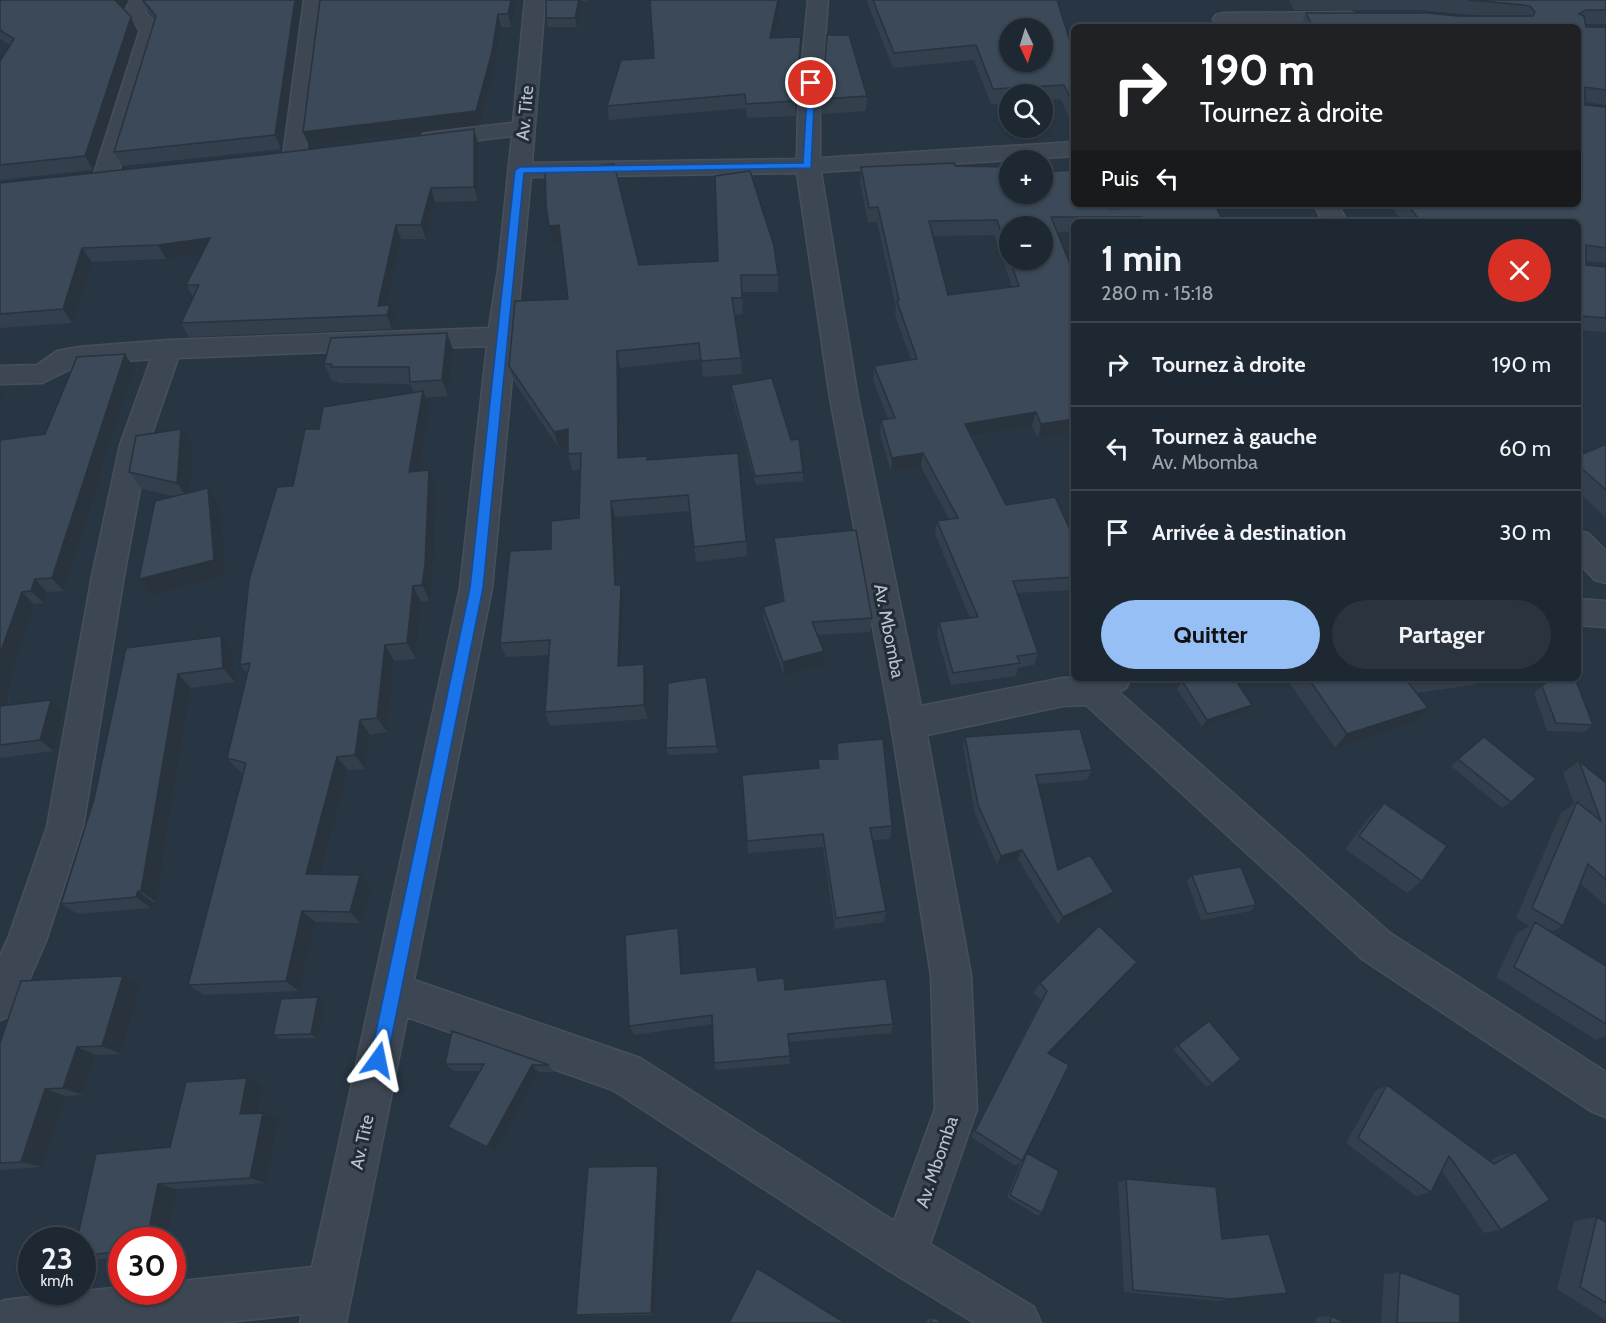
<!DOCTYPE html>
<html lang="fr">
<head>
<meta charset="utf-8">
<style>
	:root { --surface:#1e2832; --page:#2b343e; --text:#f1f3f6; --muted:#a1a6ac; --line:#3c444d; --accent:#96bff5 }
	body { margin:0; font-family:Cabin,sans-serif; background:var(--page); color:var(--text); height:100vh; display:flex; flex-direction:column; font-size:22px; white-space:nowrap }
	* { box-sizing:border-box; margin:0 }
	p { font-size:20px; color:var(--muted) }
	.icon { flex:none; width:33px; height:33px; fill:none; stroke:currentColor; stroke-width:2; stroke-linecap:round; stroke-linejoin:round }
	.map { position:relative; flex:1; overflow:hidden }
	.drawer { position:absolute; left:1071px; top:219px; width:510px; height:462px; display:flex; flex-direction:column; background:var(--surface); border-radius:9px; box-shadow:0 2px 4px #0004,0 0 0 2px var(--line) }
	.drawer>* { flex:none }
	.banner { position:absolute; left:1071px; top:24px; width:510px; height:183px; border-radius:9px; box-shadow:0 2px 4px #0004,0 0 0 2px var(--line); background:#202124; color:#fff; overflow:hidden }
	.needle { width:39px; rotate:176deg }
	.tools { position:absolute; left:999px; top:18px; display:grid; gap:12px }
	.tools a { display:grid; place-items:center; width:54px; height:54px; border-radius:50%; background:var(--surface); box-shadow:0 2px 4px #0004,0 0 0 2px var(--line); font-size:30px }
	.speed { position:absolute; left:18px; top:1227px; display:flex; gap:12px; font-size:30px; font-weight:700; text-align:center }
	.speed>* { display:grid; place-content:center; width:78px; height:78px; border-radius:50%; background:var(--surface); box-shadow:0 2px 4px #0004,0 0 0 2px var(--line); line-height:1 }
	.speed small { font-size:15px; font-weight:400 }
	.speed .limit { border:9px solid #d22; background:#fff; color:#111 }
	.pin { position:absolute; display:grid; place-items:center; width:51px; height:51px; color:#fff; margin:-26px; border:3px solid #fff; border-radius:50%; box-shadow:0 2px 6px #0007 }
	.me { position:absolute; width:66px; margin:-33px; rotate:12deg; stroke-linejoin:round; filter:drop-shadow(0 0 4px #0008) }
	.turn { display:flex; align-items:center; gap:21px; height:126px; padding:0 30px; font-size:27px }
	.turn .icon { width:78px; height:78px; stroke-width:2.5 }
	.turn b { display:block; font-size:42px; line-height:51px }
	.then { display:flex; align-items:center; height:57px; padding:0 30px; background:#0003; gap:12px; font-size:22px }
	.round { display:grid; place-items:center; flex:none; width:63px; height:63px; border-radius:32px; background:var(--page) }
	.summary { display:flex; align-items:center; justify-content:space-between; height:102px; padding:0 30px }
	h1 { font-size:36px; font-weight:700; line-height:45px }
	.cta { display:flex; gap:12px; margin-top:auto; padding:12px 30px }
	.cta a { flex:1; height:69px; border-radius:36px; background:var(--accent); color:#111; font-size:24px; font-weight:700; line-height:69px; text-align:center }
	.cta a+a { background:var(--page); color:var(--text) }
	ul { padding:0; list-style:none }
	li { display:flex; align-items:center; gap:18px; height:84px; padding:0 30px; border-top:2px solid var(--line) }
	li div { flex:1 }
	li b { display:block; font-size:22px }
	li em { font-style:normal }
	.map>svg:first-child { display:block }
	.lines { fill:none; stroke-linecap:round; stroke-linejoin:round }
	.street-casing { stroke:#46505c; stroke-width:3 }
	.street { fill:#3d4753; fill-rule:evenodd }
	.wall { fill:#333f4d; fill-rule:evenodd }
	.shaded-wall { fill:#29333e }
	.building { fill:#3b4959; stroke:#29333e; stroke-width:1.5; fill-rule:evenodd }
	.route { fill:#1a73e8; stroke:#114b97; stroke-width:1.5 }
	.labels { text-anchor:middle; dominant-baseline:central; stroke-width:6; stroke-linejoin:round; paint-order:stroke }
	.street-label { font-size:18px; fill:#bac2cc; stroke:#212c38 }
</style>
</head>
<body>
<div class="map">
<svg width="1606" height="1323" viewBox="0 0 1606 1323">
	<rect width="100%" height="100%" fill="#283543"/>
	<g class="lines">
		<g class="street-casing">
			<path id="street" d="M130 0H150L145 12 161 29 117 177 113 182 105 184 97 182 93 177 140 30 124 13Z
				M304 0H324L305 157 302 162 294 164 286 162 283 157Z
				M525 0H545L532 163 797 159 798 104 808 0H828L820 104V158L1074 142V156L821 172 858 398 921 706 1063 678H1131L1126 688 1119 692 1390 933 1606 1072V1117L1591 1111 1362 959 1086 705 1063 706 927 735 971 975 977 1109 930 1244 1034 1307 1041 1323H975L888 1270 613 1090 407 1017 346 1323H300L302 1314 218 1323H0V1302L4 1300 122 1287V1292H172V1282L312 1267 460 588 487 346 178 358 148 445 124 576 83 827 46 941 14 1014 0 1020V956L9 936 47 827 92 576 120 445 151 359 79 365 42 383 0 384V366L37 365 57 351 79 347 168 340 489 328 498 270 512 136 431 146 423 144 420 139 423 134 431 132 513 123ZM797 173 830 398 891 724 931 975 935 1109 894 1221 640 1058 414 980 492 588 531 177Z
				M1350 12 1357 14 1360 18 1357 22 1223 25 1216 23 1213 19 1216 15 1223 13Z
				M1099 204H1123L1130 222H1106Z
				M1314 204H1338L1347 222H1323Z
				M1578 530 1589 534 1606 551V583L1595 580 1578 562Z
				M1578 599 1606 601V627L1578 625Z"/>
		</g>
		<use href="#street" class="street"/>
	</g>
	<path class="wall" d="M0 0 124 9 131 17 137 31 93 170 0 180V61L10 45 0 39Z
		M142 0H302L281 149 122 166 114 152 155 20 148 12Z
		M516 0 511 27H501L495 66 480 125 309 146Z
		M546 0H587V2L582 1 577 27H548L546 18Z
		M781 0 773 38 801 37V51L796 116 747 118 746 108 609 120 607 106 654 58Z
		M867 0H1057L1069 38H1074V128L1061 99 1042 101V94H1010V103L991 104 974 60 893 68 867 2Z
		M1289 0H1606V24H1586V27H1606V105L1585 102V105L1606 107V263L1586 261V265L1606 267V332L1578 330V222H1403L1393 209 1390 204H1578V27H1301L1306 13 1482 16 1420 10H1294Z
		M867 96 866 111 822 114V99Z
		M478 143V201L435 202 426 239H401L386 305H390L395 319 392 329 189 337 181 323 193 297 186 285 202 254 166 259 92 262 72 323 0 328V183Z
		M955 166 1010 194 1109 209H1127L1125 204H1214L1224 222H1074V232H1057L1074 433 1038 438 1032 426 972 437 1006 505 1072 534H1074V590L1017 593 1038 653 1034 665 1018 668 1016 676 951 685 937 635 939 622 970 618 935 534 937 521 949 519 921 467 891 472 880 434 881 420 888 419 873 380 874 366 911 360 895 315 896 308 877 222 868 223 860 182 861 167ZM1010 226 1042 260H1010ZM994 235 1012 287 948 295 933 236Z
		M549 226 639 265 778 275V292H742L743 314 735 315 741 358 742 374 703 377 701 359 620 368 621 457 648 460 746 541 747 556 696 562 690 511 615 517 618 585H621L624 600 622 666 644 664 647 678 648 719 550 726 545 712 549 655 506 657 500 643 551 549 579 518 580 470H572L568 454V446L559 448 514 382 509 366 568 299 561 241 553 243Z
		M447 333 453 350 448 396 425 398 430 409 419 470 436 487 433 581 430 601 421 602 416 659 394 661 387 732 370 735 365 769 348 770 321 875 371 887 361 923 315 922 299 991 204 995 188 985 243 773 240 772 227 758 247 673 240 665 293 486 319 429 414 393 410 384 339 383 337 381H332L324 364Z
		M134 368 64 591 47 592 44 603 34 604 15 660 8 705 51 700 64 711 54 751 0 758V440L45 434Z
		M731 385 791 440 803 472V481L756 485 731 394Z
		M1606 446V518L1578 491V456Z
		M193 447 189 492 208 488 220 505 226 576 152 595 173 496 142 489 129 472Z
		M774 538 872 618 870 632 817 635 824 651 823 665 784 675 764 621 763 607 783 602 775 553Z
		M221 636 232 650 235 682 191 688 156 902H153L151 908 78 914 61 904 94 799 126 648Z
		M706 677 718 753 668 755 666 748Z
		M1286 678H1348L1350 681 1359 678H1484L1478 684 1417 693 1414 722 1335 748Z
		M1551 678 1593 725 1584 732 1547 731 1534 693Z
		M1182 681 1252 705 1247 712 1202 727 1177 689Z
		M965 737 1092 770 1087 780 1038 784 1058 870 1114 892 1109 900 1058 925 1018 859 997 865 975 814 963 747Z
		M1484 737 1511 802 1502 808 1451 766Z
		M837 743 892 826 890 839 873 840 886 911 884 922 835 929 823 847 748 853 742 775 818 768V759H836Z
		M1579 761 1606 783V906L1580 883 1563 926 1551 932 1606 966V1036L1596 1040 1496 977 1517 933 1529 926 1516 918 1561 813 1574 804 1563 773Z
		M1384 803 1422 881 1407 893 1345 849 1370 816Z
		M1192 875 1256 905 1251 911 1201 920 1187 881Z
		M678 928 681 938 683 974 758 981 893 1024 891 1033 789 1042 790 1064 716 1070 714 1063 712 1024 634 1035 629 1026Z
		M1137 962 1128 972 1049 1053 1026 1154 1042 1213 1038 1216 1007 1197 1021 1162 1016 1166 971 1137 1041 1000 1033 993 1040 983Z
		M123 976 140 986 121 1054 96 1055 83 1095 65 1096 43 1167 0 1170V1043Z
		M318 997 325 1002 318 1038 280 1039 273 1035Z
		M1209 1021 1212 1084 1206 1087 1173 1049Z
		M445 1064 549 1065 555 1072H538L495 1152 457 1133 448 1127 480 1071H454Z
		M1387 1085 1491 1161 1498 1156 1515 1152 1501 1230 1484 1233 1442 1171 1431 1192 1416 1196 1346 1143 1375 1091Z
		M262 1086 257 1113 278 1119 266 1183 176 1189 122 1240V1256L94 1260 82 1258V1240L170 1147Z
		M662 1171 655 1315 582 1316 576 1315Z
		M1126 1179 1287 1293 1218 1301 1124 1292 1118 1183Z
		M1597 1217 1606 1222V1320L1557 1289 1574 1221Z
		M1400 1272 1460 1323H1381L1384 1274Z
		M1331 1316 1346 1323H1316L1317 1317Z
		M933 1317 942 1323H926L928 1319Z"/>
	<path class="shaded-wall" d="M115 0H129L122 13Z
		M295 0H302L281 149 275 135Z
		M511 0H516L511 27 508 14Z
		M579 0H582V1L577 27 575 18Z
		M778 0H781L771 52 770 38Z
		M498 14 501 27 495 66 480 125 309 146 303 132Z
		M131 17 137 31 93 170 85 156Z
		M801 37V51L796 116 795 101Z
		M474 129 478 143V201L474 187Z
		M431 188 435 202 426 239 421 225Z
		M396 225 401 239 384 316 378 306Z
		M559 225 563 241 553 243 549 226Z
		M210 238 217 252 166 259 158 245Z
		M82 248 92 262 72 323 63 309Z
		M390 305 395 319 392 329 387 315Z
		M447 333 453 350 448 396 442 380Z
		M617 351 620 368 621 473 618 458Z
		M125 354 134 368 64 591 52 578Z
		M0 389 4 394 0 402Z
		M423 391 430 409 416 488 409 472Z
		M1036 412 1032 426 963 438 965 424Z
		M1074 419V433L1038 438 1041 424Z
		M181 429 193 447 189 500 177 483Z
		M568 429 572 445 559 448 554 432Z
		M923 453 921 467 891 472 892 458Z
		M429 470 436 487 433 581 430 601 422 585Z
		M208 488 220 505 226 576 152 595 139 579Z
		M611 501 615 517 618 600 615 585Z
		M35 579 47 592 44 603 31 591Z
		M621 585 624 600 621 680 618 666Z
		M413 586 421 602 416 659 407 643Z
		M22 592 34 604 15 660 5 718 0 714V658L2 648Z
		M221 636 232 650 235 682 223 668Z
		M385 645 394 661 387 732 377 718Z
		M824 651 823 665 784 675 783 662Z
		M644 664 647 678 648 719 644 705Z
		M178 674 191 688 156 902 141 891Z
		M51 700 64 711 54 751 40 740Z
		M1252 705 1247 712 1202 727 1207 720Z
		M1428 708 1414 722 1335 748 1347 734Z
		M360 720 370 735 365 769 355 755Z
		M337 757 348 770 318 886 306 874Z
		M1022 850 1018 859 997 865 1001 856Z
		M360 875 371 887 361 923 350 912Z
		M138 891 153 902 151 908 136 897Z
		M1114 892 1109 900 1058 925 1063 917Z
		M302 911 315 922 299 991 286 981Z
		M678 928 681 938 684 984 681 974Z
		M1137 962 1128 972 1042 1061 1048 1053Z
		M123 976 140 986 121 1054 102 1046Z
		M318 997 325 1002 318 1038 311 1034Z
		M77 1047 96 1055 83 1095 63 1088Z
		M532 1065 538 1072 495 1152 487 1147Z
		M247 1078 262 1086 256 1121 240 1114Z
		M45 1089 65 1096 43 1167 21 1162Z
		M263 1113 278 1119 266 1183 250 1178Z
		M658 1166 662 1171 655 1315 651 1313Z
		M158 1184 176 1189 166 1240H147Z"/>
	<path class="building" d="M0 0H115L131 17 85 156 0 165V61L14 39 0 30Z
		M143 0H295L275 135 114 152 156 16Z
		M320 0H511L508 14H498L492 52 476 111 303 132Z
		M546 0H579L575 18H546Z
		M650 0H778L770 38 801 37 795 101 746 104 745 94 607 106 621 60 654 58Z
		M873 0H1057L1069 38H1074V106L1064 85 993 89 976 45 894 53ZM1010 28H1042V62H1010Z
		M1468 0H1606V10H1586L1579 14 1584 16 1586 27H1606V90L1585 87V105L1606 107V248L1586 245V265L1606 267V318L1580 316 1578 311V222H1421L1407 204H1578V27H1313L1306 13H1426L1458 16H1533L1535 12 1531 7 1524 5Z
		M827 35H849L867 96 822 99Z
		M474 129V187L431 188 421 225H396L378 306 390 305 387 315 181 323 199 285H186L210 238 158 245 82 248 63 309 0 314V183L288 152Z
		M954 163 955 166 1010 167V194H1042V172L1074 170V204H1107L1109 209 1136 208 1135 204H1214L1224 222H1145L1142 217H1051L1074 274V419L1041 424 1036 412 965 424 1006 505 1055 497 1072 534H1074V577L1013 581 1038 653 1017 656 1020 663 953 673 939 622 978 617 937 521 958 518 923 453 892 458 881 420 895 418 874 366 917 359 897 301 899 300 878 207 869 208 861 167ZM997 220 1010 258V226H1042V260H1010L1019 286 948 295 929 221Z
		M614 164 639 265 718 261 715 176 750 171 774 246 778 275H741L742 298H732L741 358 701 361 699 343 617 351 618 458 647 456V460L738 453 746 541 694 547 688 495 611 501 615 585H621L618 666 644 664V705L545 712 550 640 500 643 510 551 551 549V521L579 518 581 453 568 454V429L554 432 509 366 515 301 568 299 559 225 549 226 546 205 545 168 586 167Z
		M447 333 442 380 410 382 409 367H331L332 364H324L331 338Z
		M125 354 52 578 35 579 31 591 22 592 2 648 0 658V440L45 434 77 357Z
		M772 378 791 440 799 439 803 472 755 476 731 385Z
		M423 391 409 472 429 470 425 565 422 585 413 586 407 643 385 645 377 718 360 720 355 755 337 757 306 874 360 875 350 912 302 911 286 981 188 985 246 763 227 758 250 663 240 665 249 580 277 487 293 486 305 429H319L323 407Z
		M181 429 177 483 129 472 136 436Z
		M1604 445 1606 446V490L1578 465V456Z
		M208 488 214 560 139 579 155 501Z
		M856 530 872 618 812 622 824 651 783 662 763 607 784 601 774 538Z
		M221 636 223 668 178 674 141 891H138L136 897 61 904 94 799 126 648Z
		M706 677 717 746 666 748 668 683Z
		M1193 678H1234L1252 705 1207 720 1182 681Z
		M1308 678H1348L1350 681 1359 678H1405L1428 708 1347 734Z
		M1551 678H1575L1593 725 1556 723 1542 686Z
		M51 700 40 740 0 745V706Z
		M1080 729 1092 770 1036 775 1058 870 1090 855 1114 892 1063 917 1022 850 1001 856 978 805 965 737Z
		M1484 737 1536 779 1511 802 1458 759Z
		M883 739 892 826 870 828 886 911 836 918 823 834 747 841 742 775 819 768 818 759H838L837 743Z
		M1579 761 1606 783V880L1588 864 1563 926 1532 908 1577 802 1601 821Z
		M1384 803 1447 846 1422 881 1359 836Z
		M1241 867 1256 905 1207 914 1192 875Z
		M1535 922 1606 966V1024L1514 967Z
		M1099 926 1137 962 1048 1053 1069 1065 1022 1161 975 1131 1047 991 1040 983Z
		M678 928 681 974 756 967 758 981 784 978 785 990 886 979 893 1024 788 1034 790 1056 714 1063 712 1015 629 1026 625 935Z
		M123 976 102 1046 77 1047 63 1088 45 1089 21 1162 0 1163V1043L21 981Z
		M318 997 311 1034 273 1035 281 999Z
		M1209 1021 1241 1059 1212 1084 1178 1045Z
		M452 1031 549 1065H532L487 1147 448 1127 484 1064H445Z
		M247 1078 240 1114 263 1113 250 1178 158 1184 147 1240H122V1251L82 1256V1240H77L96 1154 170 1147 186 1082Z
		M1387 1085 1494 1164 1515 1152 1550 1200 1501 1230 1449 1156 1431 1192 1358 1138Z
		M1027 1153 1059 1171 1042 1213 1010 1195Z
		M658 1166 651 1313 576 1315 588 1167Z
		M1126 1179 1216 1187 1222 1239 1269 1234 1287 1293 1230 1299 1133 1290Z
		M1597 1217 1606 1222V1303L1580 1287Z
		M757 1268 845 1323H729Z
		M1400 1272 1460 1295V1323H1397Z
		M1331 1316 1346 1323H1330Z
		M933 1317 942 1323H931Z"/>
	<path class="route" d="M808 81 815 83 811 168 524 173 483 588 387 1060 384 1066 378 1069 372 1066 370 1060 470 588 515 170 520 167 803 163Z"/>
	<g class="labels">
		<g class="street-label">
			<text transform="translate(525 113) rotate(-85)">Av. Tite</text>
			<text transform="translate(889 631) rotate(79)">Av. Mbomba</text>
			<text transform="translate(362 1142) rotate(-78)">Av. Tite</text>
			<text transform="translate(937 1162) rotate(-71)">Av. Mbomba</text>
		</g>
	</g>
</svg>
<div class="tools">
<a><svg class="needle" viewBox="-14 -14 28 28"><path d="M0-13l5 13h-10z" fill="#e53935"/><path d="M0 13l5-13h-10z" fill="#a1a6ac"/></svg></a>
<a><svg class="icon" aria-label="search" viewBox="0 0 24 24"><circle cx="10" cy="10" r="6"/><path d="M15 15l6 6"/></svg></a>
<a>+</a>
<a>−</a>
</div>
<div class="speed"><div>23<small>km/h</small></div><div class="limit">30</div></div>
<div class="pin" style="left:811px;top:83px;background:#d93025"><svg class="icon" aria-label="arrive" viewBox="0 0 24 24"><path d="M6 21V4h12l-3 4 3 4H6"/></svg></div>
<svg class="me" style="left:378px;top:1060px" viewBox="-20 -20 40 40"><path d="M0-17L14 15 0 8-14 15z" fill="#1a73e8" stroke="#fff" stroke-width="4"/></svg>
<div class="banner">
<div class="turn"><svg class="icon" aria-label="right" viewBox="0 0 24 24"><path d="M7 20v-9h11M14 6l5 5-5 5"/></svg><div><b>190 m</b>Tournez à droite</div></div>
<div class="then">Puis<svg class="icon" aria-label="left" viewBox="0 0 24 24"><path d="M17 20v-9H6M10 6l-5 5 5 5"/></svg></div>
</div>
<section class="drawer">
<div class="summary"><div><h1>1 min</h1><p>280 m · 15:18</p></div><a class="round" style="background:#d93025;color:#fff"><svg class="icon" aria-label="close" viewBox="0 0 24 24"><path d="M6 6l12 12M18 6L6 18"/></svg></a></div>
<ul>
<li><svg class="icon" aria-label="right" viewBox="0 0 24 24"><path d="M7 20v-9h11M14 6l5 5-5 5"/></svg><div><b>Tournez à droite</b></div><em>190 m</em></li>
<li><svg class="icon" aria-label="left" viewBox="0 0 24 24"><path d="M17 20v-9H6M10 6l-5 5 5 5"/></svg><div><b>Tournez à gauche</b><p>Av. Mbomba</p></div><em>60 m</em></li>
<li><svg class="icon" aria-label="arrive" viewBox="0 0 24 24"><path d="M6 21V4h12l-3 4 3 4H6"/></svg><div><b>Arrivée à destination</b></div><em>30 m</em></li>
</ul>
<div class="cta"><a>Quitter</a><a>Partager</a></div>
</section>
</div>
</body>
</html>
